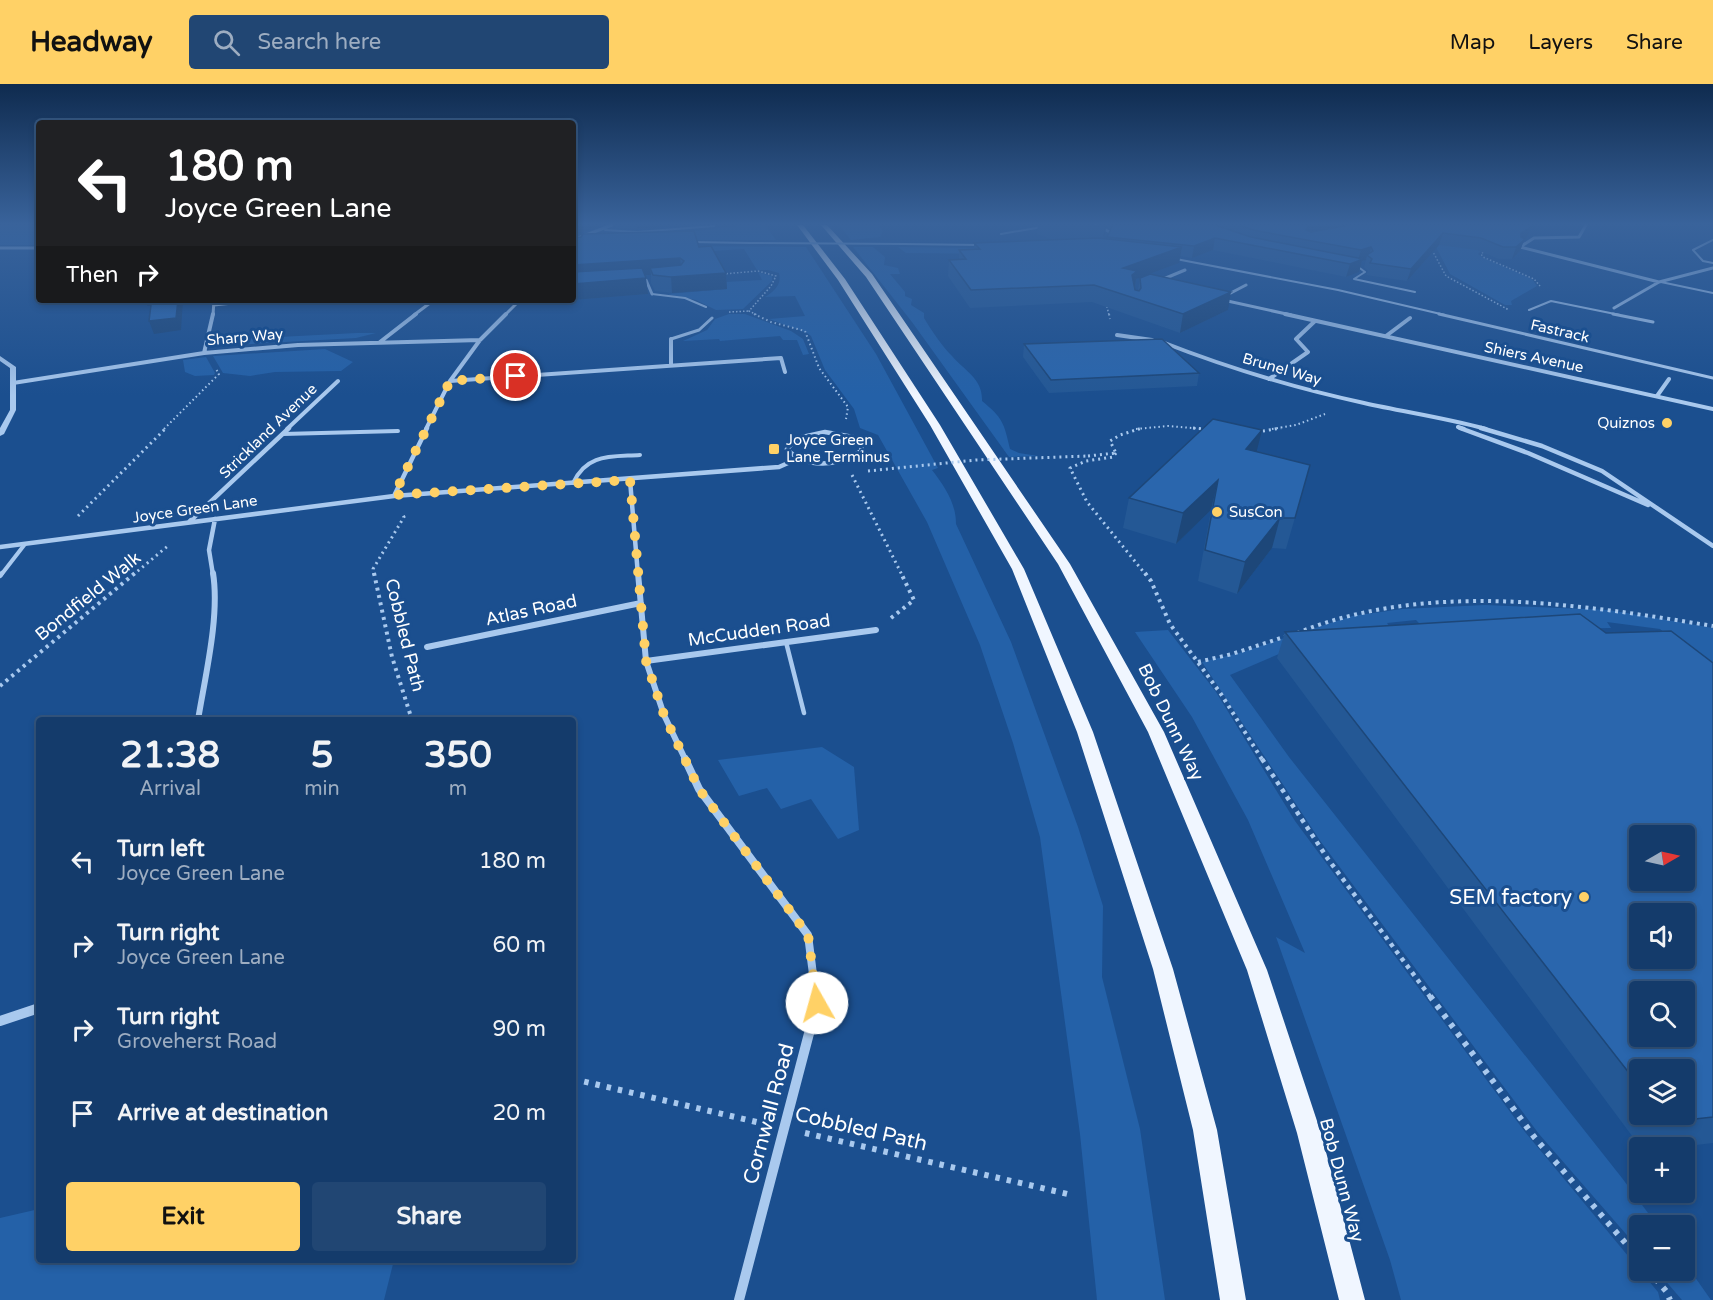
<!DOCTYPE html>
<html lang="en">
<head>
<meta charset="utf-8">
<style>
	:root { --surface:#143b6b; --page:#214673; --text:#f1f3f6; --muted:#9dadc1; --line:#33557e; --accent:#ffd166 }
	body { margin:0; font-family:"Varela Round",sans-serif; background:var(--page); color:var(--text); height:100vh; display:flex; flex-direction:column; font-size:22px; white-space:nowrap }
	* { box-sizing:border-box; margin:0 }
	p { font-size:20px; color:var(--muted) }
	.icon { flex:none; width:33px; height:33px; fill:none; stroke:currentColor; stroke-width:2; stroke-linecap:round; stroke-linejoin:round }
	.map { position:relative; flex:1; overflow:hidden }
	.details { position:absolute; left:36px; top:633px; width:540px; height:546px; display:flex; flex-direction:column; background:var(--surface); border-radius:6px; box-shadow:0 3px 9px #0003,0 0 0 2px var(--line) }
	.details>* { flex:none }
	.hud { position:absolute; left:36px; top:36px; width:540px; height:183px; border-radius:6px; box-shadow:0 3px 9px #0003,0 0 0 2px var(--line); background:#202124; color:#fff; overflow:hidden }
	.needle { width:39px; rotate:81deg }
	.buttons { position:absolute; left:1629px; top:741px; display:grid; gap:12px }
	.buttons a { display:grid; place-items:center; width:66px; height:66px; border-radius:6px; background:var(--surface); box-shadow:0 3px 9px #0003,0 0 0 2px var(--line); font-size:30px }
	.pin { position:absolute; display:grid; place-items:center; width:51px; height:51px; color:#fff; margin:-26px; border:3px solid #fff; border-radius:50%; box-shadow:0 2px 6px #0007 }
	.me { position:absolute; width:66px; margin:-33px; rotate:353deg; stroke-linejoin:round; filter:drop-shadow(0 0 4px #0008) }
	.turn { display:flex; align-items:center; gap:21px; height:126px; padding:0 30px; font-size:27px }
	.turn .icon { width:78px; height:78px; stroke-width:2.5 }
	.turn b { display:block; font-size:42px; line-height:51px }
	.then { display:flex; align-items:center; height:57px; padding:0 30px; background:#0003; gap:12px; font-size:22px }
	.eta { display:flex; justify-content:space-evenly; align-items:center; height:102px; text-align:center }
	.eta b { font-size:36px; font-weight:700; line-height:42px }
	.cta { display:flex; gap:12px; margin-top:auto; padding:12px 30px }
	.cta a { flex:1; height:69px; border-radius:6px; background:var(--accent); color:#111; font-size:24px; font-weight:700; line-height:69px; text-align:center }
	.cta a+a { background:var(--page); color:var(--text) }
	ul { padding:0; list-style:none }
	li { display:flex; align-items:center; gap:18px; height:84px; padding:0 30px }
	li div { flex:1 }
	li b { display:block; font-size:22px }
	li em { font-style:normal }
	header { display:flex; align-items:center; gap:36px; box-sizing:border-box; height:84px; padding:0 30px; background:var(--accent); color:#111 }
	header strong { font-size:28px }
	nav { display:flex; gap:33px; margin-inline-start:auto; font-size:21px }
	.search { width:420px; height:54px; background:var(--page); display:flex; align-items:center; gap:15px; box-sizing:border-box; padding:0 21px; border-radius:6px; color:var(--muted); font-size:22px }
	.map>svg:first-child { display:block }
	.green { fill:#2461a8 }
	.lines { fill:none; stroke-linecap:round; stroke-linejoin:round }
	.path-far5 { stroke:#a9c9ee; stroke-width:1.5; stroke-dasharray:1.5 2; stroke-linecap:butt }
	.path-far4 { stroke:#a9c9ee; stroke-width:2; stroke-dasharray:1.5 3; stroke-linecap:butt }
	.path-far3 { stroke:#a9c9ee; stroke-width:3; stroke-dasharray:2 4; stroke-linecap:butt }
	.path-far2 { stroke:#a9c9ee; stroke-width:4; stroke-dasharray:3 4.5; stroke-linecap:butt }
	.path-far1 { stroke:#a9c9ee; stroke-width:4.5; stroke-dasharray:4 5; stroke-linecap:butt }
	.path { stroke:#a9c9ee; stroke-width:6; stroke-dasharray:4.5 7; stroke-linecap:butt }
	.service-far3 { stroke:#a9c9ee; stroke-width:2 }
	.service-far2 { stroke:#a9c9ee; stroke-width:3 }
	.service-far1 { stroke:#a9c9ee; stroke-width:4 }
	.service { stroke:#a9c9ee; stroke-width:4.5 }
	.minor-far5 { stroke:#a9c9ee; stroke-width:3 }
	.minor-far4 { stroke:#a9c9ee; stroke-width:4 }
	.minor-far3 { stroke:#a9c9ee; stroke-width:4.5 }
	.minor-far2 { stroke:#a9c9ee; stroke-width:6 }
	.minor-far1 { stroke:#a9c9ee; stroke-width:8 }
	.minor { stroke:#a9c9ee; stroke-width:10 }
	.tertiary { fill:#a9c9ee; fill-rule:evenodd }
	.primary { fill:#f0f6ff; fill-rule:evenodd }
	.path-bridge { stroke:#a9c9ee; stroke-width:3; stroke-dasharray:2 4; stroke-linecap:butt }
	.service-bridge { stroke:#a9c9ee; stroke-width:2 }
	.wall { fill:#245895; fill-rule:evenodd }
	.shaded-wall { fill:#1d4779 }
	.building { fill:#2a66ad; stroke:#1d4779; stroke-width:1.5; fill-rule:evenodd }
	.route { stroke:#ffd166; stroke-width:10; stroke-dasharray:0 18 }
	.poi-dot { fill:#ffd166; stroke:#1b4f8f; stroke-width:2 }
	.labels { text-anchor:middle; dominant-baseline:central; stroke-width:6; stroke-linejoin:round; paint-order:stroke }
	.far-street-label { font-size:15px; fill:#fff; stroke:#1b4f8f }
	.far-poi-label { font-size:15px; fill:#fff; stroke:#1b4f8f; text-anchor:start }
	.street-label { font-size:18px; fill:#fff; stroke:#1b4f8f }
	.near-poi-label { font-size:21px; fill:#fff; stroke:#1b4f8f; text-anchor:end }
	.near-street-label { font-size:21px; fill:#fff; stroke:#1b4f8f }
</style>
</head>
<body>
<header>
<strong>Headway</strong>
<div class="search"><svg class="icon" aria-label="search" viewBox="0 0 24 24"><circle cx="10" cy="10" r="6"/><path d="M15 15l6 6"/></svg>Search here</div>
<nav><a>Map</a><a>Layers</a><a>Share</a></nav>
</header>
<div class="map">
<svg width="1713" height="1216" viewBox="0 0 1713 1216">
	<rect width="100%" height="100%" fill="#1b4f8f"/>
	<path class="green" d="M0 141H39V161H0Z
		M743 141H765L776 156H690L649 149 698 147Z
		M839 141H878L883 147 880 153 851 156Z
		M1440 160 1483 165 1478 170 1482 173 1532 195 1537 202 1511 217 1512 221H1505L1450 190 1437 165 1436 162Z
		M691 162 806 163 876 270 938 384 932 386C945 403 956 419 956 440L1011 558 1078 743 1103 822 1102 893 1140 1045 1165 1216H1097L1080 1050 1040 753 1013 659 980 561 927 438 878 351 860 344 854 325 825 286 811 252 807 249 769 235 805 232 795 212 765 213C774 207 782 201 779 189L768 186H757L744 165 573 176Z
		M853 163H873L885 173 884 181 898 184 900 190H890L905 208V212L912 215 911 221 924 229V234C932 247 941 261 952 272 965 287 983 295 982 317 1003 334 1004 339 1010 365L1019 369 1038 372 1009 373 912 238Z
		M898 163 984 164 1011 170 906 169Z
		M758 188 772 192V197L743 225 716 226 696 216 667 210 727 205 725 198 762 196Z
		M729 230H745L791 247 803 255 809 270 803 271 797 256H783L780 252 720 257 719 255 683 257 707 246 715 235Z
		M357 249H376L356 254 234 261 222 259V256Z
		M325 265 353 278 341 287 275 288 250 292 223 289 213 272Z
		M206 273 215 289 214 291 195 292 185 288 183 276Z
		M1485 521 1609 526 1713 544V578H1702L1660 545 1607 538 1611 544 1427 547 1416 536 1387 539 1395 550 1286 567 1230 591 1289 673 1622 1094 1657 1141 1640 1142 1639 1165 1539 1050 1321 758 1202 578 1239 569 1352 532 1402 525Z
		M1168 546 1216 608 1295 737 1525 1048 1658 1208 1660 1216H1401L1390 1176 1276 853 1305 869 1248 736 1192 633 1135 548Z
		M822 663 854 683 859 746 838 755 811 715 781 725 767 704 739 712 718 676Z
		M39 1125V1176H394L384 1216H0V1134Z
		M1685 1179 1711 1216H1682L1657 1187 1684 1186Z"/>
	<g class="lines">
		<path class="path-far5" d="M1432 166 1446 192 1509 226
			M1486 166 1481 170 1483 173 1534 195 1540 202
			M723 190 758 187 776 192 771 202 749 227 757 231
			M1106 219 1109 231
			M729 228 749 227"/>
		<path class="path-far4" d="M754 230 771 238 805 247 819 284 848 323 846 335
			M1109 230 1110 235
			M164 345 219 290 216 285
			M1136 345 1168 342 1205 345
			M1272 345 1296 341 1325 330"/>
		<path class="path-far3" d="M1193 344 1205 345
			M1257 348 1281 344
			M1116 369 1113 373 1086 377 1070 384 1087 418 1146 491
			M1088 372 1116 369 1110 357 1120 351 1142 344
			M852 391 902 491
			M78 432 166 344
			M133 491 169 461
			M374 491 373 485 404 433 402 429"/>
		<path class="path-far2" d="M374 489 392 573 412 636
			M1145 489 1151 497 1170 540 1221 610 1263 677
			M891 534 914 516 901 489
			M1297 549C1428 496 1578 520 1713 542
			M1198 578 1232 570 1287 552
			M0 602 135 489"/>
		<path class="path-far1" d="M1262 675 1328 775 1431 914"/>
		<path class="path" d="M1430 912 1535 1054 1640 1176
			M573 995 765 1040
			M805 1049 1072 1111
			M1648 1186 1666 1207 1670 1216"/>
		<path class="service-far3" d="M605 146 637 148 714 142
			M1001 150 1042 143
			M1713 156 1693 166 1703 177 1713 179
			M693 158 750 159
			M904 160 979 161
			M1176 175 1338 206 1445 231
			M1357 182 1365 188 1354 195 1415 208
			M1661 198 1713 209
			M652 210 685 214 706 223
			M1529 226 1551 217 1620 231"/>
		<path class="service-far2" d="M1439 230 1713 294
			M1613 230 1653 238
			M671 255 699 246 712 234"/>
		<path class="service-far1" d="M283 350 398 347
			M573 399C587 369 611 373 640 371
			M1 491 25 460"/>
		<path class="service" d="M0 492 2 489
			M786 558 804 629"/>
		<path class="minor-far5" d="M1095 141 1110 148 1109 154
			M1586 141 1579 153 1534 154 1520 163 1659 198
			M573 156 612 141
			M0 164H39
			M639 196H646L652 210
			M1161 196 1185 186
			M1225 212 1246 201
			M1223 216 1291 231
			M214 221 260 216
			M1614 224 1659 198 1713 184
			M213 231 214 216
			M414 231 434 216
			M505 231 520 216"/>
		<path class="minor-far4" d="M1285 230 1713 325
			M1117 251 1152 256
			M1386 252 1410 234
			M671 255V281
			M380 258 416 230
			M1162 258C1228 284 1295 304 1364 319 1404 328 1446 334 1486 345
			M204 269 213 230
			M1269 295 1308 268 1296 255 1315 237
			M450 297 781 274 785 288
			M13 299 204 269 298 261 480 256
			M1657 312 1669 295
			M1458 343 1464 345
			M287 345 338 297
			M426 345 450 297 480 256 506 230"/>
		<path class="minor-far3" d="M1460 344 1528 369 1648 421
			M1481 344 1542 362 1602 387 1713 462
			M825 348 853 353 862 362 861 367C839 382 806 386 787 365L798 354Z
			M630 396 638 491
			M394 412 427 344
			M189 438 289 344
			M0 463 394 412 779 383 797 375
			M213 491 209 466 215 435"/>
		<path class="minor-far2" d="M638 489 646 577 664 631 686 677
			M427 563 641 519
			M646 577 876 546
			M198 636C205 593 220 532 213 489"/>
		<path class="minor-far1" d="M685 675 699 705 808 851 816 914"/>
		<path class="minor" d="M0 937 39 924
			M739 1216 817 919 816 912"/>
		<path class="tertiary" d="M0 272 16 283V326L4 350 0 352V344L10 326V284L0 277Z"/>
		<path class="primary" d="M797 141H803L845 195 940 341 1024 485 1093 648 1173 885 1217 1046 1246 1216H1220L1193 1046 1153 885 1077 648 1012 485 930 341 838 196Z
			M821 141H827L872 190 1070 480 1164 648 1267 886 1321 1049 1365 1216H1339L1297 1049 1247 886 1148 648 1058 480 866 193Z"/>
		<path class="path-bridge" d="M868 387 976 376 1088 372"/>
		<path class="service-bridge" d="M750 159 904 160"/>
	</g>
	<path class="wall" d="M615 141H683L637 145 615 143Z
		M1038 141H1346L1531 143 1527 154 1524 156 1520 167 1512 175H1499L1477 166 1439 161 1407 197 1366 191 1368 187 1364 183 1366 176 1362 177 1359 188 1346 193 1213 166 1192 174 1180 172 1179 179 1150 190 1228 226 1180 249 1092 218 970 224 948 192 949 176 959 175V166L974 165V159L1053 156 1037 150ZM1106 143 1111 145 1107 155H1103L1105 150ZM1146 191 1140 194 1138 206H1135L1136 195Z
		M699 163 726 189 727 205 672 209 655 207 651 199V191L645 192 648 210 560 217 551 216H573Z
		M1024 260 1199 289 1197 302 1049 309 1023 273Z
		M1257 367 1310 381 1286 465 1272 464 1237 510 1198 497 1211 426 1176 460 1123 444 1129 414Z
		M1285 548 1606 549 1713 579V1059L1671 1064H1641L1277 574ZM1640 986 1684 1030H1640Z"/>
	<path class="shaded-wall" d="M573 141H602L573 152Z
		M637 141H683L637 145Z
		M1105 141H1106L1105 150 1103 154Z
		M1308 141H1346L1345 145 1305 153 1304 157Z
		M1531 143 1527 154 1524 156 1520 167 1512 175 1521 149Z
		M1443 149 1439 161 1407 197 1411 185Z
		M1215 154 1213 166 1192 174 1194 162Z
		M1182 163 1179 179 1136 195 1135 204 1123 184Z
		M1371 163 1369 172 1367 171 1366 176 1362 177 1359 188 1346 193 1350 180 1358 177 1361 166Z
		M680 174 682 189 650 184 651 191 573 196V181Z
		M726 189 727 205 672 209 671 193Z
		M646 194 648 210 560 217V216H573V200Z
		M1231 208 1228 226 1180 249 1183 230Z
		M178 216H183L181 246 154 250 149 237Z
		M1262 346 1255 374 1246 365Z
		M1218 396 1211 426 1176 460 1183 429Z
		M1280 434 1272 464 1237 510 1245 478Z"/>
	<path class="building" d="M1113 141H1215L1251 153 1363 175 1350 180 1215 154 1194 162 1107 153Z
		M1239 141H1310H1308L1306 146 1311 148 1349 141H1531V143L1521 149V153L1525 155 1516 163H1503L1481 154 1443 149 1411 185 1370 179 1372 175 1367 171 1373 167 1371 163 1361 166 1253 146Z
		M694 147 699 163 711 162 726 189 671 193 653 191 650 184 681 181 684 177 680 174 573 181V154L581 153 583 150Z
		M1098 154 1182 163 1123 184 1137 187 1132 191 1135 206 1139 207 1141 204 1140 194 1150 190 1231 208 1183 230 1094 201 971 206 949 176 966 175 959 166 980 165 974 159Z
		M642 184 646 194 573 200V188Z
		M149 216H178L176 234 149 237 151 221H148Z
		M1162 255 1199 289 1051 296 1024 260Z
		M1213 335 1262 346 1246 365 1310 381 1295 434H1280L1245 478 1205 466 1218 396 1183 429 1129 414Z
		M1580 530 1606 549 1671 547 1713 579V1033L1668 1038 1661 1030H1684V986H1640V1003L1285 548ZM1640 752H1684V796H1640ZM1640 830H1684V874H1640ZM1640 908H1684V952H1640Z"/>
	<linearGradient id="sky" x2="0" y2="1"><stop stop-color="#0f2b4f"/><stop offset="0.45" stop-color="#39639b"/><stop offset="1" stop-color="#39639b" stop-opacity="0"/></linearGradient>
	<rect width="1713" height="311" fill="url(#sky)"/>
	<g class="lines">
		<path class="route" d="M516 292 450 297 394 411 630 396 646 577 664 631 699 705 808 851 817 919"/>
	</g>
	<g class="poi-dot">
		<circle cx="1667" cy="339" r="6"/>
		<rect x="768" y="359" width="12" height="12" rx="3"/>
		<circle cx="1217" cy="428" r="6"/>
		<circle cx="1584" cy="813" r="6"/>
	</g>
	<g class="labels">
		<g class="far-street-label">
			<text transform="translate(1560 247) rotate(13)">Fastrack</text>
			<text transform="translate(245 253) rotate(-5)">Sharp Way</text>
			<text transform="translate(1534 273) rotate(12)">Shiers Avenue</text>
			<text transform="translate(1282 285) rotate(16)">Brunel Way</text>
			<text transform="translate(268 347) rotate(-44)">Strickland Avenue</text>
			<text transform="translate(195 425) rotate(-8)">Joyce Green Lane</text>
		</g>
		<g class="far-poi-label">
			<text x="1655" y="339" text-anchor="end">Quiznos</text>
			<text x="786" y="356">Joyce Green<tspan x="786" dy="17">Lane Terminus</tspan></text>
			<text x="1229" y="428">SusCon</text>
		</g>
		<g class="street-label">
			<text transform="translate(88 512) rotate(-39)">Bondfield Walk</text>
			<text transform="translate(531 526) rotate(-12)">Atlas Road</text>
			<text transform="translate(759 546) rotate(-8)">McCudden Road</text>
			<text transform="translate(405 551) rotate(76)">Cobbled Path</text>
			<text transform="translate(1171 638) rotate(64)">Bob Dunn Way</text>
			<text transform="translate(1342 1096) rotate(75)">Bob Dunn Way</text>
		</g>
		<g class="near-poi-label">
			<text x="1572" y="813">SEM factory</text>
		</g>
		<g class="near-street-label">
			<text transform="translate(769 1030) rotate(-75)">Cornwall Road</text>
			<text transform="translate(861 1045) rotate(13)">Cobbled Path</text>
		</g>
	</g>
</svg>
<div class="buttons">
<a><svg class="needle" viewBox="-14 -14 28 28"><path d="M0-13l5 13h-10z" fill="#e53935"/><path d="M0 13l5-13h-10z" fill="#9dadc1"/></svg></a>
<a><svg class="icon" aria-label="sound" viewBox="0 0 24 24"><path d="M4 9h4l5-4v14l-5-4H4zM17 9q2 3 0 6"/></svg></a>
<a><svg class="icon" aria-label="search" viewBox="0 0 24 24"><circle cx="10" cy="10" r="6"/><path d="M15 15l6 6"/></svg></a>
<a><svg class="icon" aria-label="layers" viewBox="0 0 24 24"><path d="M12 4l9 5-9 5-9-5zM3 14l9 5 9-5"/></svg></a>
<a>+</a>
<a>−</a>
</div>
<div class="pin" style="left:516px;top:292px;background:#d93025"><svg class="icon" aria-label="arrive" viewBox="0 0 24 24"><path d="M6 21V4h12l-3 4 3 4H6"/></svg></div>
<svg class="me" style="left:817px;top:919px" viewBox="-20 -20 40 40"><circle r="19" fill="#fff"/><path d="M0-13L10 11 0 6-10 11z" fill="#ffd166"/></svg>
<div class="hud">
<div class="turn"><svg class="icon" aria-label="left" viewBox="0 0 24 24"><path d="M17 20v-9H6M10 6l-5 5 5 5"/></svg><div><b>180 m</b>Joyce Green Lane</div></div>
<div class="then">Then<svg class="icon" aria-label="right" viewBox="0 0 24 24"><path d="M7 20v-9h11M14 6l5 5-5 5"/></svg></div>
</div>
<section class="details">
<div class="eta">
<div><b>21:38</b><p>Arrival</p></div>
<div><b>5</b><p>min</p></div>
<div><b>350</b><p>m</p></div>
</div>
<ul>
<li><svg class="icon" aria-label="left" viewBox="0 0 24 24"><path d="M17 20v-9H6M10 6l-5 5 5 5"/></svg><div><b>Turn left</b><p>Joyce Green Lane</p></div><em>180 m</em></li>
<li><svg class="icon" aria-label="right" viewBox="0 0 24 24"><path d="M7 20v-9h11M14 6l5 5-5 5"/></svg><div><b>Turn right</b><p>Joyce Green Lane</p></div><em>60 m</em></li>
<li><svg class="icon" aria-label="right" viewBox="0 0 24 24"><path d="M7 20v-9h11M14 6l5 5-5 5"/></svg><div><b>Turn right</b><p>Groveherst Road</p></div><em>90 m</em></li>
<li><svg class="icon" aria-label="arrive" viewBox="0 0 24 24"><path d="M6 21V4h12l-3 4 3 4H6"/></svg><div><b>Arrive at destination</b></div><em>20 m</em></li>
</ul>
<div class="cta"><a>Exit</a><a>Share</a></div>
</section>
</div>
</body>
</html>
